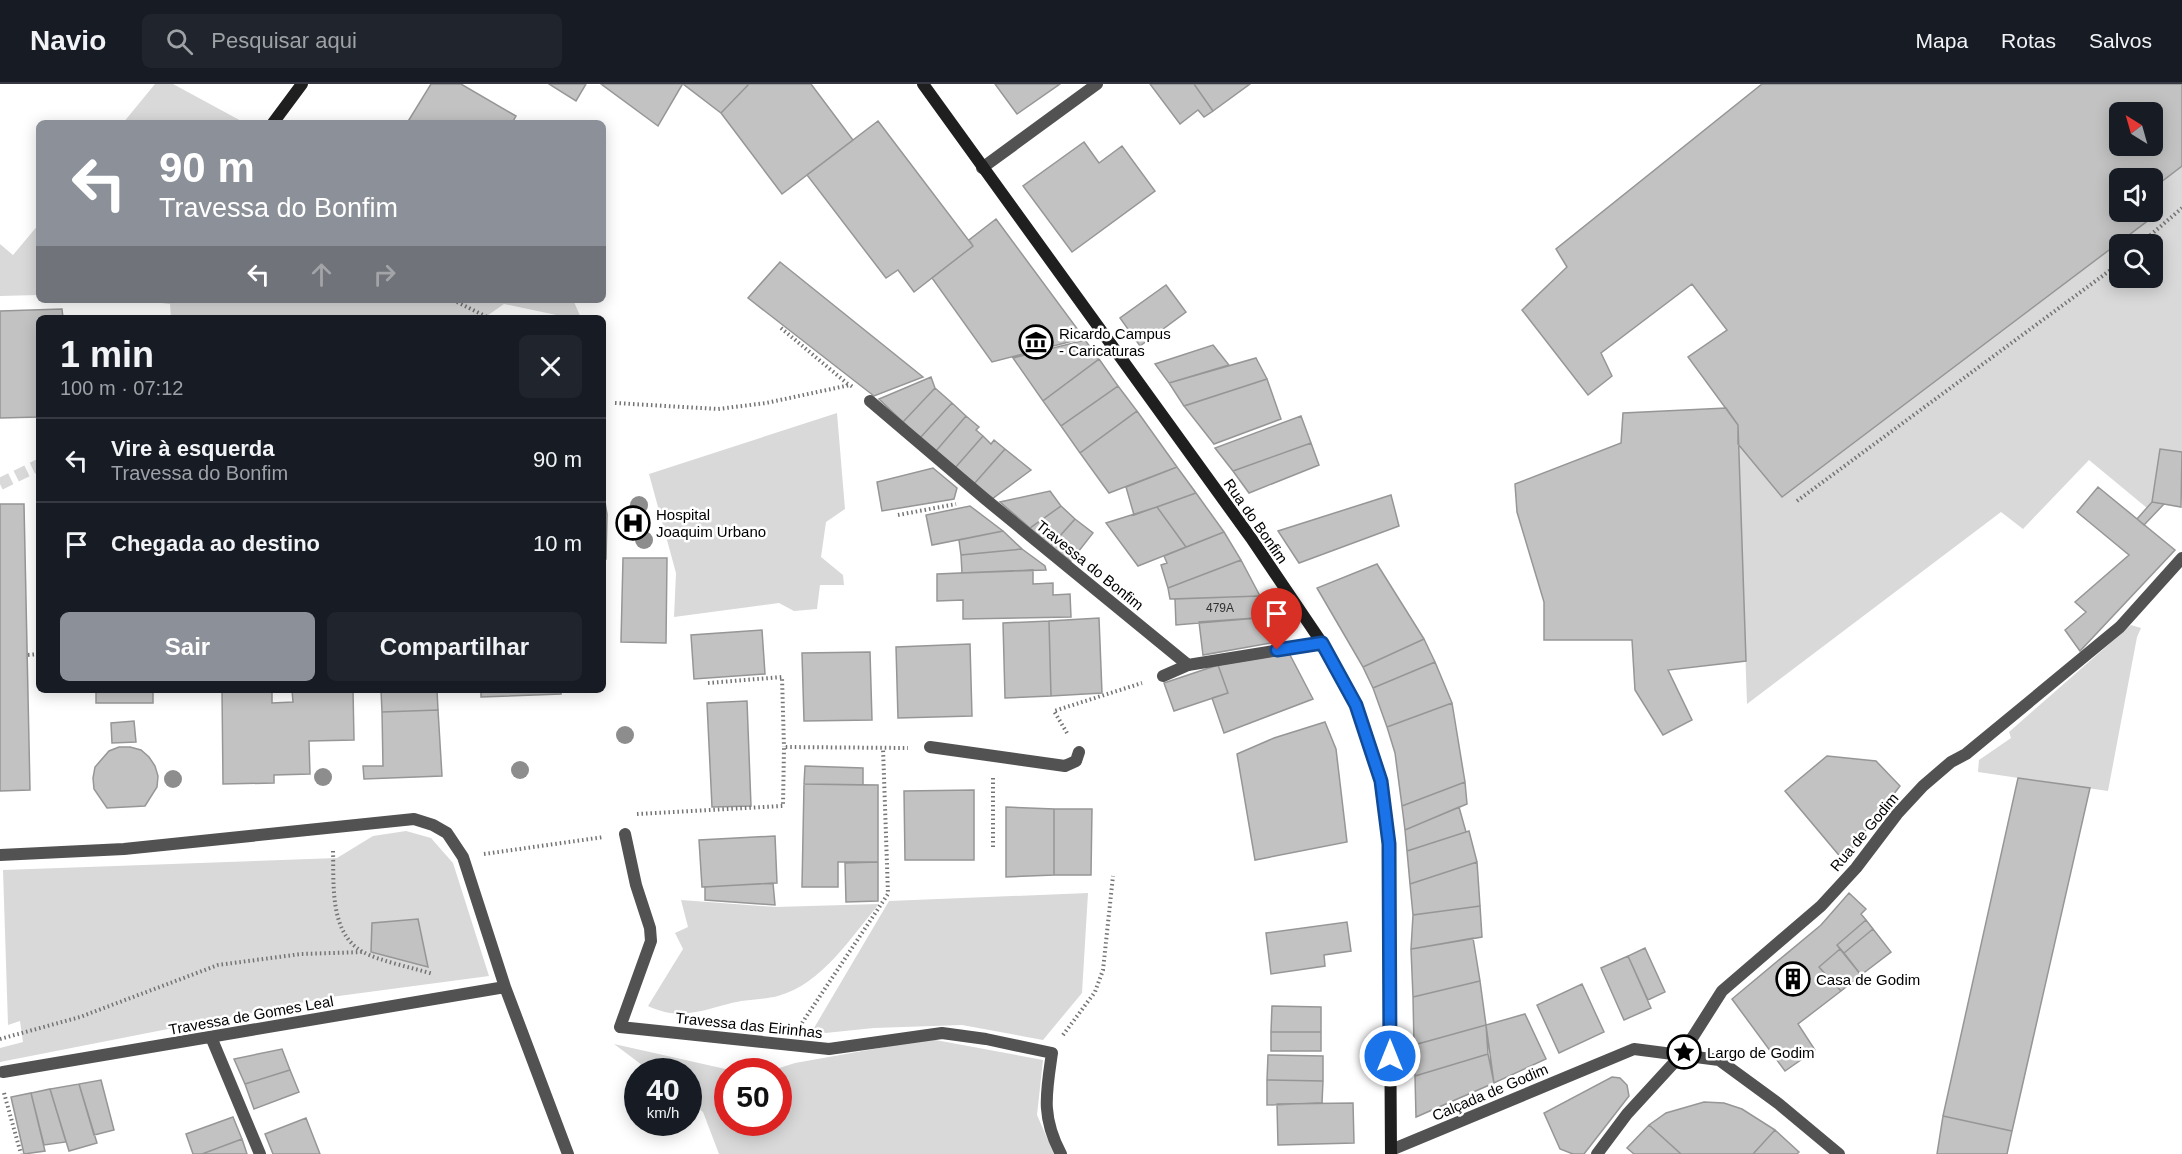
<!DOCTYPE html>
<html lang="pt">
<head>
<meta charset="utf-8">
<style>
	:root { --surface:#171b24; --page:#20242c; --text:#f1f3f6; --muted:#9ea1a6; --line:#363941; --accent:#8c9099 }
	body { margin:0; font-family:Arial,sans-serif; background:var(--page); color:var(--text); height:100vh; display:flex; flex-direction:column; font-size:22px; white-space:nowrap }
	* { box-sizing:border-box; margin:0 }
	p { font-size:20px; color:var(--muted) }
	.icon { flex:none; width:33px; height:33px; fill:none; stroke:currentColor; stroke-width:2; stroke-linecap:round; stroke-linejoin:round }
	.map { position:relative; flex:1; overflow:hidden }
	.drawer { position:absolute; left:36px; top:231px; width:570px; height:378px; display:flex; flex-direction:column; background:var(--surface); border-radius:9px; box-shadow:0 3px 15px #0003 }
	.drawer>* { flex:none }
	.banner { position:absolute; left:36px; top:36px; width:570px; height:183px; border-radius:9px; box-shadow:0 3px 15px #0003; background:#8c9099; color:#fff; overflow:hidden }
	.needle { width:39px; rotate:323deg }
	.tools { position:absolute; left:2109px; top:18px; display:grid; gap:12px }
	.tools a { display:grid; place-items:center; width:54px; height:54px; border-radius:9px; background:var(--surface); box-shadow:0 3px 15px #0003; font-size:30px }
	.speed { position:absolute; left:624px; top:974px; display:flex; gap:12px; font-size:30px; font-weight:700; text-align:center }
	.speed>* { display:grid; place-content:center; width:78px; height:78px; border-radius:50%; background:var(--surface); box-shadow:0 3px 15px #0003; line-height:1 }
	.speed small { font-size:15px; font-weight:400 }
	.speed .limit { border:9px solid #d22; background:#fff; color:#111 }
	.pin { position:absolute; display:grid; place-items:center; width:51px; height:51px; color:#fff; margin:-62px -26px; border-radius:50% 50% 50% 0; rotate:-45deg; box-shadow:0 0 6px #0007 }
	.pin .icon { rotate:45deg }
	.me { position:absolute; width:66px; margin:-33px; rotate:0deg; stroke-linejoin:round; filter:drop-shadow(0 0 4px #0008) }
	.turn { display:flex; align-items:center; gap:21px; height:126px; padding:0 24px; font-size:27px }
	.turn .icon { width:78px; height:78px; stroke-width:2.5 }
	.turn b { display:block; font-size:42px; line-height:51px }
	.lanes { display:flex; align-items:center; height:57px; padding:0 24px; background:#0003; justify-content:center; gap:30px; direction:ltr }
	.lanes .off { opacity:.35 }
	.round { display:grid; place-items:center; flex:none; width:63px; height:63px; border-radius:9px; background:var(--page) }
	.summary { display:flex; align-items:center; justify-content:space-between; height:102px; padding:0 24px }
	h1 { font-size:36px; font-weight:600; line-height:45px }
	.action { display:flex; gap:12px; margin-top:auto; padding:12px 24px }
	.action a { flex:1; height:69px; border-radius:9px; background:var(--accent); color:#fff; font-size:24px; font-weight:600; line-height:69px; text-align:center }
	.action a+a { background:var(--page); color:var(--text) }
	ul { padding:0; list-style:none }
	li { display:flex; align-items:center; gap:18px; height:84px; padding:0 24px; border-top:2px solid var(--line) }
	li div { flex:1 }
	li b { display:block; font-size:22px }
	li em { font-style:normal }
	header { display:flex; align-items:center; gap:36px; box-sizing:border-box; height:84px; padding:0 30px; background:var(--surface); border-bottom:2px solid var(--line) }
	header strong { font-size:28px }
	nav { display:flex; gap:33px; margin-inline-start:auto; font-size:21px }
	.search { width:420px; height:54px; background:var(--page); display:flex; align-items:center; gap:15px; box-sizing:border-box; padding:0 21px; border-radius:9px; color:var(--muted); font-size:22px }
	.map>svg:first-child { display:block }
	.green { fill:#d9d9d9; fill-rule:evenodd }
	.building { fill:#c2c2c2; stroke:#969696; stroke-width:1.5; fill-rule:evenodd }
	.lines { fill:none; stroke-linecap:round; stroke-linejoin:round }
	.secondary-tunnel { stroke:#d9d9d9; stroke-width:12; stroke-dasharray:12 6; stroke-linecap:butt }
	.path { stroke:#747474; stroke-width:4; stroke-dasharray:1.5 3; stroke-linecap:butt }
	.pedestrian { stroke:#525252; stroke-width:12 }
	.minor { stroke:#525252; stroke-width:12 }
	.secondary { stroke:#1f1f1f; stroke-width:12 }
	.tree { fill:#8d8d8d }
	.route-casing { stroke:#114b97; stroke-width:15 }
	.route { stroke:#1a73e8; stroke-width:10 }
	.labels { text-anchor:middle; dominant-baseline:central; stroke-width:5; stroke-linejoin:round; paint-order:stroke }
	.number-label { font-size:12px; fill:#303030 }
	.poi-label { font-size:15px; fill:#000; stroke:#fff; text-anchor:start }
	.street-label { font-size:15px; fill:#000; stroke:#fff }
</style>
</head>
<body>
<header>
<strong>Navio</strong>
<div class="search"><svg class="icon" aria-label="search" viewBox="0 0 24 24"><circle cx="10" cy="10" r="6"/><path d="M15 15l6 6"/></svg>Pesquisar aqui</div>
<nav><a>Mapa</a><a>Rotas</a><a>Salvos</a></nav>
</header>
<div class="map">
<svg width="2182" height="1070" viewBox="0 0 2182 1070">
	<rect width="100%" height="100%" fill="#fff"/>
	<path class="green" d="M155 0H173L245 39H123Z
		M2182 82V368L2160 365 2152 418 2147 424 2089 376 2023 445 2001 428 1747 620 1738 360 1782 413 2162 125 2153 113V105ZM2120 160H2152V194H2120Z
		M39 140V211L0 212V160L13 171Z
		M137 216H571L574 218 581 234 561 232 504 220 484 234H171L170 220Z
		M837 329 845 425 826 438 821 473 843 491 844 501H820L817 525 794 527 779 519 674 533 676 489 649 390Z
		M2131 541 2141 544 2137 553 2108 707 1978 688 1979 676 2011 654 2009 648Z
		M406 747 431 754 453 779 489 892 331 913 0 978V964L23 958 20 937 8 941 3 786 337 774 373 752Z
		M1088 809 1082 909 1043 956 962 941 874 944 825 949 814 944 889 817Z
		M681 816 775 823 879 820C851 853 822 900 778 912 762 916 744 915 728 920 697 928 678 936 648 922L683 865 675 849 688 843Z
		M930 955 1043 976 1037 1031 1054 1070H719L703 1028 689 1017 688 987H650L614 960 730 986H773L795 979ZM728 987H778V1038H728Z"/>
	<path class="building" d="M431 0H461L516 32 512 39H407Z
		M549 0H586L576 17Z
		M601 0H682V1L658 42Z
		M683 0H749L721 29Z
		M749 0H811L853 56 782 110 721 29Z
		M995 0H1060L1017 30Z
		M1150 0H1194L1213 27 1204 33 1198 26 1180 40Z
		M1194 0H1250L1213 27Z
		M1762 0H2182V82L2152 105V94H2120V128H2152V113L2162 126 1782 413 1738 360V341L1688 273 1727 246 1692 200 1601 269 1612 292 1588 311 1522 226 1567 183 1556 165ZM2120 28H2152V62H2120Z
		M878 37 973 162 914 208 898 186 886 194 807 91Z
		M1084 58 1099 79 1122 62 1155 107 1072 168 1023 102Z
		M996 135 1084 254 992 278 932 194 973 162 969 156Z
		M780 178 923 293 874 312 748 214Z
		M1166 201 1186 228 1140 262 1120 234Z
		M62 225 63 234H39V333L0 334V227Z
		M1085 256 1099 275 1043 317 1013 274Z
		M1213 261 1229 281 1169 299 1155 280Z
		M1256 274 1267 295 1184 322 1169 299Z
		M1099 275 1118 302 1061 342 1043 317Z
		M931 293 935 304 903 338 879 315Z
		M1267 295 1281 335 1214 360 1184 322Z
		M1118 302 1137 327 1080 369 1061 342Z
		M935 304 952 319 920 354 903 338Z
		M952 319 966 332 936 367 920 354Z
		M1726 324 1738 341 1746 577 1668 586 1692 636 1663 651 1635 606 1632 556H1544V518L1517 428 1515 400 1621 359 1623 329Z
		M1137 327 1177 383 1109 409 1080 369Z
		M966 332 979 343 976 346 983 352 955 384 936 367Z
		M1301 332 1311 359 1233 387 1215 364Z
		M983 352 991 360 994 356 1005 365 974 400 955 384Z
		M1311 359 1319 381 1249 409 1233 387Z
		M1005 365 1031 386 992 415 974 400Z
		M2160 365 2182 368 2181 423 2152 418Z
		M1177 383 1196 409 1134 431 1126 403Z
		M933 384 957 404 954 415 882 427 877 398Z
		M2098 403 2175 466 2080 567 2065 546 2086 528 2075 518 2129 471 2077 428Z
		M603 407 607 430 606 475H603Z
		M1050 407 1061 422 1030 444 1000 418Z
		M1196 409 1224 448 1186 463 1157 423Z
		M1391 411 1399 442 1299 479 1278 447Z
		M2152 418 2164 420 2144 441 2137 435Z
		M0 420H24L30 706 0 707Z
		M970 422 1003 447 932 461 926 431Z
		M1061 422 1075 435 1051 462 1030 444Z
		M1157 423 1186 463 1138 482 1106 439Z
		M1075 435 1093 449 1071 477 1051 462Z
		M1003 447 1022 465 961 471 959 456Z
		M1224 448 1241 476 1168 504 1161 481 1167 479 1164 472Z
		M1022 465 1045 482 1046 486 962 489 961 471Z
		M623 474H667L666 559 621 558Z
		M1241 476 1260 512 1170 515 1168 504Z
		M1377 480 1424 555 1363 583 1317 504Z
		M1033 486V500L1053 499V511L1070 510 1071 533 963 535V516L937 517V490Z
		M1260 512 1269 533 1176 541 1175 515Z
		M1269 533 1282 557 1203 571 1199 538Z
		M1099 534 1102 609 1051 612 1049 537Z
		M1049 537 1051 612 1005 614 1003 539Z
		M762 546 765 590 694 595 691 551Z
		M1424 555 1435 578 1373 604 1363 583Z
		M970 560 972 632 898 634 896 563Z
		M870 568 872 636 804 637 802 569Z
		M1289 569 1313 615 1224 649 1212 614 1228 609 1218 581Z
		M1435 578 1452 619 1387 643 1373 604Z
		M1218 581 1228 609 1174 627 1164 599Z
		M96 606H153V619H96Z
		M222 606H272V619L293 618 292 606H353L354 656 309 657 310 690 274 691V699L223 700Z
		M381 606H437L438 626 382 628Z
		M481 606H561V610L481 613Z
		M747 617 751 722 712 723 707 619Z
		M1452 619 1465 698 1402 722 1395 669 1387 643Z
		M438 626 442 692 364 695 363 682H383L382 628Z
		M134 637 136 658 112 659 111 639Z
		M1325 638 1336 665 1347 758 1255 776 1237 670 1274 654Z
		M119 663H130L141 666 149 673 155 682 158 692 157 703 145 722 107 724 94 705 93 694 95 683 109 667Z
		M1827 672 1876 677 1900 702 1843 776 1785 707Z
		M805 682 863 684V701L804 700Z
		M2018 694 2090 704 2012 1047 1943 1032Z
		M1465 698 1467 720 1405 746 1402 722Z
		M804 700 878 701V778H838V803H802Z
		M974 706V776H905L904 707Z
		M1006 723 1054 725V791L1006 793Z
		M1459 723 1466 748 1407 767 1405 746Z
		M1054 725H1092L1091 791H1054Z
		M1469 747 1477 778 1410 800 1407 767Z
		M775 752 777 799 702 803 699 756Z
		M878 778V817L846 818 845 779Z
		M1477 778 1480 822 1413 831 1410 800Z
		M773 799 775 821 705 816V803Z
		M1849 809 1866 825 1861 830 1866 836 1837 861 1840 865 1819 883 1841 907 1798 940 1815 966 1785 987 1732 915 1821 841Z
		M1480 822 1482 853 1411 865 1413 831Z
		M418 835 428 883 371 868 372 839Z
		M1866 836 1873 845 1844 869 1837 861Z
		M1347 838 1351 867 1324 871 1325 882 1271 890 1266 849Z
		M1873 845 1891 868 1861 891 1844 869Z
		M1473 854 1480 897 1413 913 1411 865Z
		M1645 864 1665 908 1648 916 1628 872Z
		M1840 865 1861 891 1841 907 1819 883Z
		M1628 872 1651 924 1624 936 1601 884Z
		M1480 897 1486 941 1414 961 1413 913Z
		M1582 900 1604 948 1559 969 1537 921Z
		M1272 922 1321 923V948H1271Z
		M1525 930 1546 975 1494 999 1486 941Z
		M1486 941 1488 970 1415 992 1414 961Z
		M1271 948H1321V967H1271Z
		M282 965 290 986 245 1000 234 975Z
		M1488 970 1494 999 1416 1033 1415 992Z
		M1268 971 1323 972V997L1267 996Z
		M290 986 299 1008 254 1025 245 1000Z
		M1612 993 1620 994 1627 1001 1629 1012 1584 1070H1573L1560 1065 1544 1029Z
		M101 996 114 1046 94 1051 79 1000Z
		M1267 996 1323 997 1322 1019 1267 1021Z
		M79 1000 97 1059 69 1067 50 1005Z
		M50 1005 66 1058 44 1061 31 1009Z
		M31 1009 45 1067 24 1070 11 1013Z
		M1704 1018 1724 1019 1742 1025 1775 1046 1753 1070H1681L1649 1041 1666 1029Z
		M1353 1019 1354 1059 1278 1061 1277 1020Z
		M1943 1032 2012 1047 2007 1070H1937Z
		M233 1033 242 1055 202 1070H193L186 1050Z
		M306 1034 320 1070H273L265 1050Z
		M1649 1041 1681 1070H1634L1627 1064Z
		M1775 1046 1799 1068 1797 1070H1753Z
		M242 1055 247 1070H202Z"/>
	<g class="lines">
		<path class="secondary-tunnel" d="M181 234 188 216
			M0 400 39 381"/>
		<path class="path" d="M2140 160 2182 124
			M453 216 489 234
			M781 244 849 301
			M615 319 718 325 766 319 850 301 853 303
			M1797 417 2120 179
			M898 431 956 420
			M28 571 39 570
			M708 599 782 593 784 663
			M1067 649 1054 627 1142 599
			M993 694V763
			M637 730 783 722 784 663 908 664
			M333 767C334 800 329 849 363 868 379 877 414 884 433 890
			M484 770 604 753
			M802 939 888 810 883 664
			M1063 951 1095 908 1103 886 1113 792
			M0 955 80 933 218 881 301 870 364 868
			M4 1009 21 1070"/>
		<path class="pedestrian" d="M1163 592 1188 581
			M930 663 1065 682 1076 677 1079 668"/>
		<path class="minor" d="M982 84 1097 0
			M870 317 984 414 1188 581 1322 559
			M625 750 636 801 650 844 651 857 620 943 829 965 942 949 986 955 1052 969C1046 1010 1041 1032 1061 1070
			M0 771 124 765 414 735 433 741 447 749 463 773 505 903 568 1070
			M211 953 260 1070
			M3 988 505 903
			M1391 1066 1634 965 1719 976 1779 1020 1839 1070
			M1597 1070 1627 1030 1682 970 1722 907 1821 822 1856 784 1897 730 1923 702 1951 678 1966 670 2120 543 2182 474"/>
		<path class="secondary" d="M923 0 1251 454 1322 559 1356 621 1381 697 1389 760 1391 1070
			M273 39 302 0"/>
	</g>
	<g class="tree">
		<circle cx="639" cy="421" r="9"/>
		<circle cx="644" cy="456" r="9"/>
		<circle cx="625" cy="651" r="9"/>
		<circle cx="520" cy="686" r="9"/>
		<circle cx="323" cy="693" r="9"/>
		<circle cx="173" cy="695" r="9"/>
	</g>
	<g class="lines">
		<g class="route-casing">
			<path id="route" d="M1277 566 1322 559 1356 621 1381 697 1389 760 1390 972"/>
		</g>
		<use href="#route" class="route"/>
	</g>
	<defs>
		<g id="museum-ring" transform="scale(1.725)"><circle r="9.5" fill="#fff" stroke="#000" stroke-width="1.5"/><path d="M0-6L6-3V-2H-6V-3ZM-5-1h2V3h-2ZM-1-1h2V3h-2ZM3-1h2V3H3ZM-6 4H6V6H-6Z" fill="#000"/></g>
		<g id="hospital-ring" transform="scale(1.725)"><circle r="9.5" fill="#fff" stroke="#000" stroke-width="1.5"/><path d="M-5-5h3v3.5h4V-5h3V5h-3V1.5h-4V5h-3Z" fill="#000"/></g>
		<g id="building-ring" transform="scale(1.725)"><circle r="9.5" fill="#fff" stroke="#000" stroke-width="1.5"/><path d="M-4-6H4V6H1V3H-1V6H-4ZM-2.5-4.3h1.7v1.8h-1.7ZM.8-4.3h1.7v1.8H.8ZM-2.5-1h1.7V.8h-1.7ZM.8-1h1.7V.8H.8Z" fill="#000"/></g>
		<g id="sight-ring" transform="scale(1.725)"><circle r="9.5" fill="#fff" stroke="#000" stroke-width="1.5"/><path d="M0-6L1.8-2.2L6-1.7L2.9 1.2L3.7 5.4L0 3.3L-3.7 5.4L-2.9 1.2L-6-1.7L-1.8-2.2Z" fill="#000"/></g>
	</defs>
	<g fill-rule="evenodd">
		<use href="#museum-ring" x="1036" y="258"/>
		<use href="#hospital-ring" x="633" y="439"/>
		<use href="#building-ring" x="1793" y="895"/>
		<use href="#sight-ring" x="1684" y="968"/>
	</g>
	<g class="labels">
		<g class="number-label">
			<text x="1220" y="524">479A</text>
		</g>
		<g class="poi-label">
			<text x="1059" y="249">Ricardo Campus<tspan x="1059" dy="17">- Caricaturas</tspan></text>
			<text x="656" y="430">Hospital<tspan x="656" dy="17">Joaquim Urbano</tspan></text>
			<text x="1816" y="895">Casa de Godim</text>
			<text x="1707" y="968">Largo de Godim</text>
		</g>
		<g class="street-label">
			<text transform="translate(1256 437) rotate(55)">Rua do Bonfim</text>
			<text transform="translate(1090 481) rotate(39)">Travessa do Bonfim</text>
			<text transform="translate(1864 748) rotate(-50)">Rua de Godim</text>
			<text transform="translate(251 931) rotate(-10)">Travessa de Gomes Leal</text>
			<text transform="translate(749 941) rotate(6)">Travessa das Eirinhas</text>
			<text transform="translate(1490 1008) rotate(-23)">Calçada de Godim</text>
		</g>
	</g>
</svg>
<div class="tools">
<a><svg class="needle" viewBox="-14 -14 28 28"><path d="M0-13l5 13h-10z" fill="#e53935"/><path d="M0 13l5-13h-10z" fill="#9ea1a6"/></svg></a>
<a><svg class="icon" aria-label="sound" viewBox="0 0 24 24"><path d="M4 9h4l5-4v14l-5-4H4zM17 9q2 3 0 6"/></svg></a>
<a><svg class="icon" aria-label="search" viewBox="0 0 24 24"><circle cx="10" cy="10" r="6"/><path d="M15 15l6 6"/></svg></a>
</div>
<div class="speed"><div>40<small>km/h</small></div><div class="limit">50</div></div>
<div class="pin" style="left:1277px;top:566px;background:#d93025"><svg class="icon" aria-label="arrive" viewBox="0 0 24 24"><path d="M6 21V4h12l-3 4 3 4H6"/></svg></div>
<svg class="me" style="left:1390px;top:972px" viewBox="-20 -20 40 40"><circle r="17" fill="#1a73e8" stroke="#fff" stroke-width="3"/><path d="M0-11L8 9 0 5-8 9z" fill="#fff"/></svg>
<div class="banner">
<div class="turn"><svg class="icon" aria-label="left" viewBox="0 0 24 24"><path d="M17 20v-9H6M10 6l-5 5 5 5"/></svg><div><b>90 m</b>Travessa do Bonfim</div></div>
<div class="lanes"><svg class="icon" aria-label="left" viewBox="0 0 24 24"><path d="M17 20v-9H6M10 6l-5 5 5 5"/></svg><svg class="icon off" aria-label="ahead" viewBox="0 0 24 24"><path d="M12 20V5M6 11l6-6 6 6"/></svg><svg class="icon off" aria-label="right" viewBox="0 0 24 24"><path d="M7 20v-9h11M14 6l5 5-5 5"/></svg></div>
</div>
<section class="drawer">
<div class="summary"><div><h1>1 min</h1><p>100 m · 07:12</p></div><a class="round"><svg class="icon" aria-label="close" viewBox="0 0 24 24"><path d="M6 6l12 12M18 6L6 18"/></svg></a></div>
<ul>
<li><svg class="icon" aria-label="left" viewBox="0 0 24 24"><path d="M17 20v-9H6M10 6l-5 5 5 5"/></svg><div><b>Vire à esquerda</b><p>Travessa do Bonfim</p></div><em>90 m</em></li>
<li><svg class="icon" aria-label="arrive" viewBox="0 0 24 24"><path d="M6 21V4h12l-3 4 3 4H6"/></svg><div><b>Chegada ao destino</b></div><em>10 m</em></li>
</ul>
<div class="action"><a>Sair</a><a>Compartilhar</a></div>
</section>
</div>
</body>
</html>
